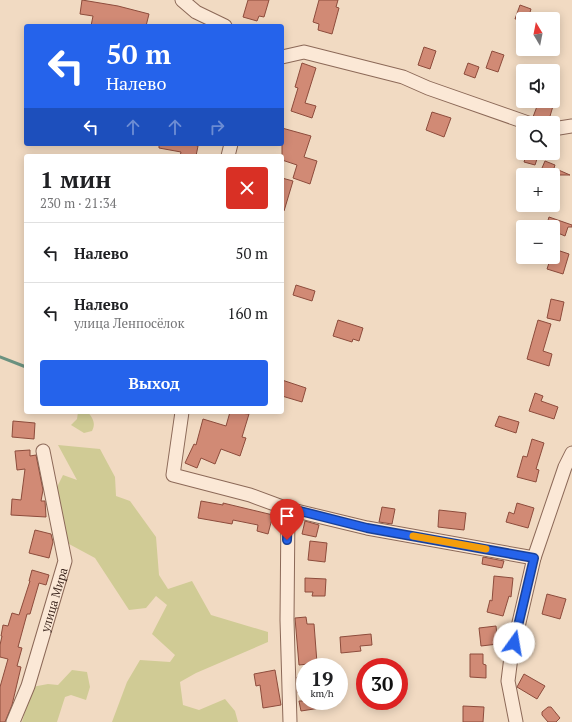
<!DOCTYPE html>
<html lang="ru">
<head>
<meta charset="utf-8">
<style>
	:root { --surface:#fff; --page:#f2f2f2; --text:#202124; --muted:#757577; --line:#e0e0e0; --accent:#2563eb }
	body { margin:0; font-family:"PT Serif",serif; background:var(--page); color:var(--text); height:100vh; display:flex; flex-direction:column; font-size:15px; white-space:nowrap }
	* { box-sizing:border-box; margin:0 }
	p { font-size:13px; color:var(--muted) }
	.icon { flex:none; width:22px; height:22px; fill:none; stroke:currentColor; stroke-width:2; stroke-linecap:round; stroke-linejoin:round }
	.map { position:relative; flex:1; overflow:hidden }
	.drawer { position:absolute; left:24px; top:154px; width:260px; height:260px; display:flex; flex-direction:column; background:var(--surface); border-radius:4px; box-shadow:0 2px 10px #0003 }
	.drawer>* { flex:none }
	.hud { position:absolute; left:24px; top:24px; width:260px; height:122px; border-radius:4px; box-shadow:0 2px 10px #0003; background:#2563eb; color:#fff; overflow:hidden }
	.needle { width:26px; rotate:350deg }
	.controls { position:absolute; left:516px; top:12px; display:grid; gap:8px }
	.controls a { display:grid; place-items:center; width:44px; height:44px; border-radius:4px; background:var(--surface); box-shadow:0 2px 10px #0003; font-size:20px }
	.speed { position:absolute; left:296px; top:658px; display:flex; gap:8px; font-size:20px; font-weight:700; text-align:center }
	.speed>* { display:grid; place-content:center; width:52px; height:52px; border-radius:50%; background:var(--surface); box-shadow:0 2px 10px #0003; line-height:1 }
	.speed small { font-size:10px; font-weight:400 }
	.speed .limit { border:6px solid #d22; background:#fff; color:#111 }
	.pin { position:absolute; display:grid; place-items:center; width:34px; height:34px; color:#fff; margin:-41px -17px; border-radius:50% 50% 50% 0; rotate:-45deg; box-shadow:0 0 4px #0007 }
	.pin .icon { rotate:45deg }
	.me { position:absolute; width:44px; margin:-22px; rotate:13deg; stroke-linejoin:round; filter:drop-shadow(0 0 3px #0008) }
	.turn { display:flex; align-items:center; gap:14px; height:84px; padding:0 16px; font-size:18px }
	.turn .icon { width:52px; height:52px; stroke-width:2.5 }
	.turn b { display:block; font-size:28px; line-height:34px }
	.lanes { display:flex; align-items:center; height:38px; padding:0 16px; background:#0003; justify-content:center; gap:20px; direction:ltr }
	.lanes .off { opacity:.35 }
	.round { display:grid; place-items:center; flex:none; width:42px; height:42px; border-radius:4px; background:var(--page) }
	.headline { display:flex; align-items:center; justify-content:space-between; height:68px; padding:0 16px }
	h1 { font-size:24px; font-weight:600; line-height:30px }
	.primary-button { display:flex; gap:8px; margin-top:auto; padding:8px 16px }
	.primary-button a { flex:1; height:46px; border-radius:4px; background:var(--accent); color:#fff; font-size:16px; font-weight:600; line-height:46px; text-align:center }
	ul { padding:0; list-style:none }
	li { display:flex; align-items:center; gap:12px; height:60px; padding:0 16px; border-top:1px solid var(--line) }
	li div { flex:1 }
	li b { display:block; font-size:15px }
	li em { font-style:normal }
	.map>svg:first-child { display:block }
	.green { fill:#d0cb95 }
	.lines { fill:none; stroke-linecap:round; stroke-linejoin:round }
	.stream { stroke:#6b9280; stroke-width:3 }
	.building { fill:#d18a75; stroke:#8d4c3c }
	.street-casing { stroke:#8c6958; stroke-width:15 }
	.street { stroke:#fbe8d6; stroke-width:13 }
	.route-casing { stroke:#184099; stroke-width:10 }
	.route { stroke:#2563eb; stroke-width:7 }
	.slow { stroke:#f59e0b; stroke-width:7 }
	.labels { text-anchor:middle; dominant-baseline:central; stroke-width:3; stroke-linejoin:round; paint-order:stroke }
	.street-label { font-size:12px; fill:#3b251d; stroke:#f8e5d2 }
</style>
</head>
<body>
<div class="map">
<svg width="572" height="722" viewBox="0 0 572 722">
	<rect width="100%" height="100%" fill="#f1dac2"/>
	<path class="green" d="M78 412H88C93 419 96 423 92 431L84 433 71 425 77 419Z
		M58 445 100 449 115 477 116 496 130 501 156 537 159 575 168 589 192 581 211 615 268 632V642L196 673 180 682 183 705 199 710 225 699 235 711 238 722H112L127 682 140 660 170 662 175 655 152 634 167 605 156 596 146 608 129 610 95 558 69 544 56 489 63 475 77 480Z
		M72 670 87 672 90 687 86 700 71 695 65 697 57 722H22L32 687 48 684 58 685Z"/>
	<g class="lines">
		<path class="stream" d="M0 357 26 367"/>
	</g>
	<path class="building" d="M82 0 118 6 149 14 146 26H91L93 16 80 14Z
		M248 0H269L264 17 259 16 257 21 243 17Z
		M319 0H338L336 7 339 8 332 34 318 30 319 24 313 22Z
		M520 5 531 9 528 19H515Z
		M424 47 436 51 430 69 418 65Z
		M492 51 504 55 498 72 486 68Z
		M302 63 316 68 305 103 316 106 312 118 291 111 298 88 295 87Z
		M468 63 479 67 475 78 464 74Z
		M539 101 553 106 548 123H536L533 117Z
		M432 112 451 118 444 137 426 130Z
		M282 128 311 136 304 157 317 161 310 184 293 178 297 165 282 160Z
		M159 144H190L198 146 196 156H180L181 152 159 148Z
		M527 153H539L535 165 524 162Z
		M545 161 555 165 554 168 570 175H539Z
		M282 178 293 181 284 211H282Z
		M549 217 572 225V227H568L565 236 553 231V227H546Z
		M554 249 569 254 563 274 547 269 551 257H553Z
		M296 285 315 291 312 301 293 295Z
		M551 299 564 302 560 321 547 318Z
		M338 320 363 328 359 341 353 339 352 342 333 336Z
		M538 320 551 324 543 351 552 354 549 366 527 359Z
		M282 380 306 388 302 402 282 396Z
		M535 393 543 396 541 401 558 407 554 419 529 411Z
		M230 412 249 414 242 437 246 438 240 456 221 449 215 464 201 458 197 468 185 463 194 444 196 445 203 419 226 426Z
		M499 416 519 422 516 433 495 426Z
		M13 421 35 423 34 439 12 437Z
		M532 439 544 443 536 469 539 470 536 482 517 477 523 456 527 457Z
		M30 450V456L36 455 43 490 41 501H45L46 517 11 515 12 499 21 500 25 469 17 470 15 451Z
		M201 501 223 505V503L273 515 268 534 257 531 258 525 233 520 232 524 198 518Z
		M517 503 534 508 528 528 506 522 509 512 514 514Z
		M382 507 395 509 392 524 379 522Z
		M439 510 466 513 464 530 438 527Z
		M305 521 319 525 316 537 302 534Z
		M35 530 51 534 53 542 49 558 29 553Z
		M310 541 327 543 325 562 308 560Z
		M483 557 504 561 502 568 482 564Z
		M32 570 49 575 46 585 39 583 30 614H27L18 647 22 648 17 666 21 667 12 705 5 722H0V687L8 659 0 657V645L2 636H1L3 625 8 626 12 613 19 615 30 581H29Z
		M494 576 513 578 511 597 509 596 503 616 487 612 490 600 492 601Z
		M305 578 326 579 325 596H312L313 592H305Z
		M547 594 566 599 560 619 542 614Z
		M306 617 307 624H314L317 663 299 665 295 618Z
		M496 626 498 644 481 646 479 628Z
		M371 634 372 645 360 646 361 651 341 653 340 637Z
		M470 654H483V664L486 665V678L470 677Z
		M275 670 281 705 263 708 260 685 256 686 254 674Z
		M524 674 545 686 537 699 517 687Z
		M305 675V692L298 693 297 677Z
		M299 701H332L333 706 301 711Z
		M463 706 484 707 483 722H463Z
		M548 707H551L560 718 556 722H548L542 715V712Z"/>
	<g class="lines">
		<g class="street-casing">
			<g id="street">
				<path d="M182 0 196 12 225 26"/>
				<path d="M282 57 304 52 403 77 428 88 528 123"/>
				<path d="M553 129 572 126"/>
				<path d="M228 156 231 144"/>
				<path d="M182 412 173 475 250 495 288 509 367 528 534 558"/>
				<path d="M288 509 287 620 290 722"/>
				<path id="s1" d="M13 722 28 686 65 561 43 451"/>
				<path d="M516 722 508 681 511 657 534 558 565 467 572 453"/>
			</g>
		</g>
		<use href="#street" class="street"/>
	</g>
	<g class="lines">
		<g class="route-casing">
			<path id="route" d="M287 540 288 508 367 528 534 558 514 643"/>
		</g>
		<use href="#route" class="route"/>
		<path class="slow" d="M413 536 486 549"/>
	</g>
	<g class="labels">
		<g class="street-label">
			<text stroke="none"><textPath href="#s1" startOffset="129">улица Мира</textPath></text>
		</g>
	</g>
</svg>
<div class="controls">
<a><svg class="needle" viewBox="-14 -14 28 28"><path d="M0-13l5 13h-10z" fill="#e53935"/><path d="M0 13l5-13h-10z" fill="#757577"/></svg></a>
<a><svg class="icon" aria-label="sound" viewBox="0 0 24 24"><path d="M4 9h4l5-4v14l-5-4H4zM17 9q2 3 0 6"/></svg></a>
<a><svg class="icon" aria-label="search" viewBox="0 0 24 24"><circle cx="10" cy="10" r="6"/><path d="M15 15l6 6"/></svg></a>
<a>+</a>
<a>−</a>
</div>
<div class="speed"><div>19<small>km/h</small></div><div class="limit">30</div></div>
<div class="pin" style="left:287px;top:540px;background:#d93025"><svg class="icon" aria-label="arrive" viewBox="0 0 24 24"><path d="M6 21V4h12l-3 4 3 4H6"/></svg></div>
<svg class="me" style="left:514px;top:643px" viewBox="-20 -20 40 40"><circle r="19" fill="#fff"/><path d="M0-13L10 11 0 6-10 11z" fill="#2563eb"/></svg>
<div class="hud">
<div class="turn"><svg class="icon" aria-label="left" viewBox="0 0 24 24"><path d="M17 20v-9H6M10 6l-5 5 5 5"/></svg><div><b>50 m</b>Налево</div></div>
<div class="lanes"><svg class="icon" aria-label="left" viewBox="0 0 24 24"><path d="M17 20v-9H6M10 6l-5 5 5 5"/></svg><svg class="icon off" aria-label="ahead" viewBox="0 0 24 24"><path d="M12 20V5M6 11l6-6 6 6"/></svg><svg class="icon off" aria-label="ahead" viewBox="0 0 24 24"><path d="M12 20V5M6 11l6-6 6 6"/></svg><svg class="icon off" aria-label="right" viewBox="0 0 24 24"><path d="M7 20v-9h11M14 6l5 5-5 5"/></svg></div>
</div>
<section class="drawer">
<div class="headline"><div><h1>1 мин</h1><p>230 m · 21:34</p></div><a class="round" style="background:#d93025;color:#fff"><svg class="icon" aria-label="close" viewBox="0 0 24 24"><path d="M6 6l12 12M18 6L6 18"/></svg></a></div>
<ul>
<li><svg class="icon" aria-label="left" viewBox="0 0 24 24"><path d="M17 20v-9H6M10 6l-5 5 5 5"/></svg><div><b>Налево</b></div><em>50 m</em></li>
<li><svg class="icon" aria-label="left" viewBox="0 0 24 24"><path d="M17 20v-9H6M10 6l-5 5 5 5"/></svg><div><b>Налево</b><p>улица Ленпосёлок</p></div><em>160 m</em></li>
</ul>
<div class="primary-button"><a>Выход</a></div>
</section>
</div>
</body>
</html>
